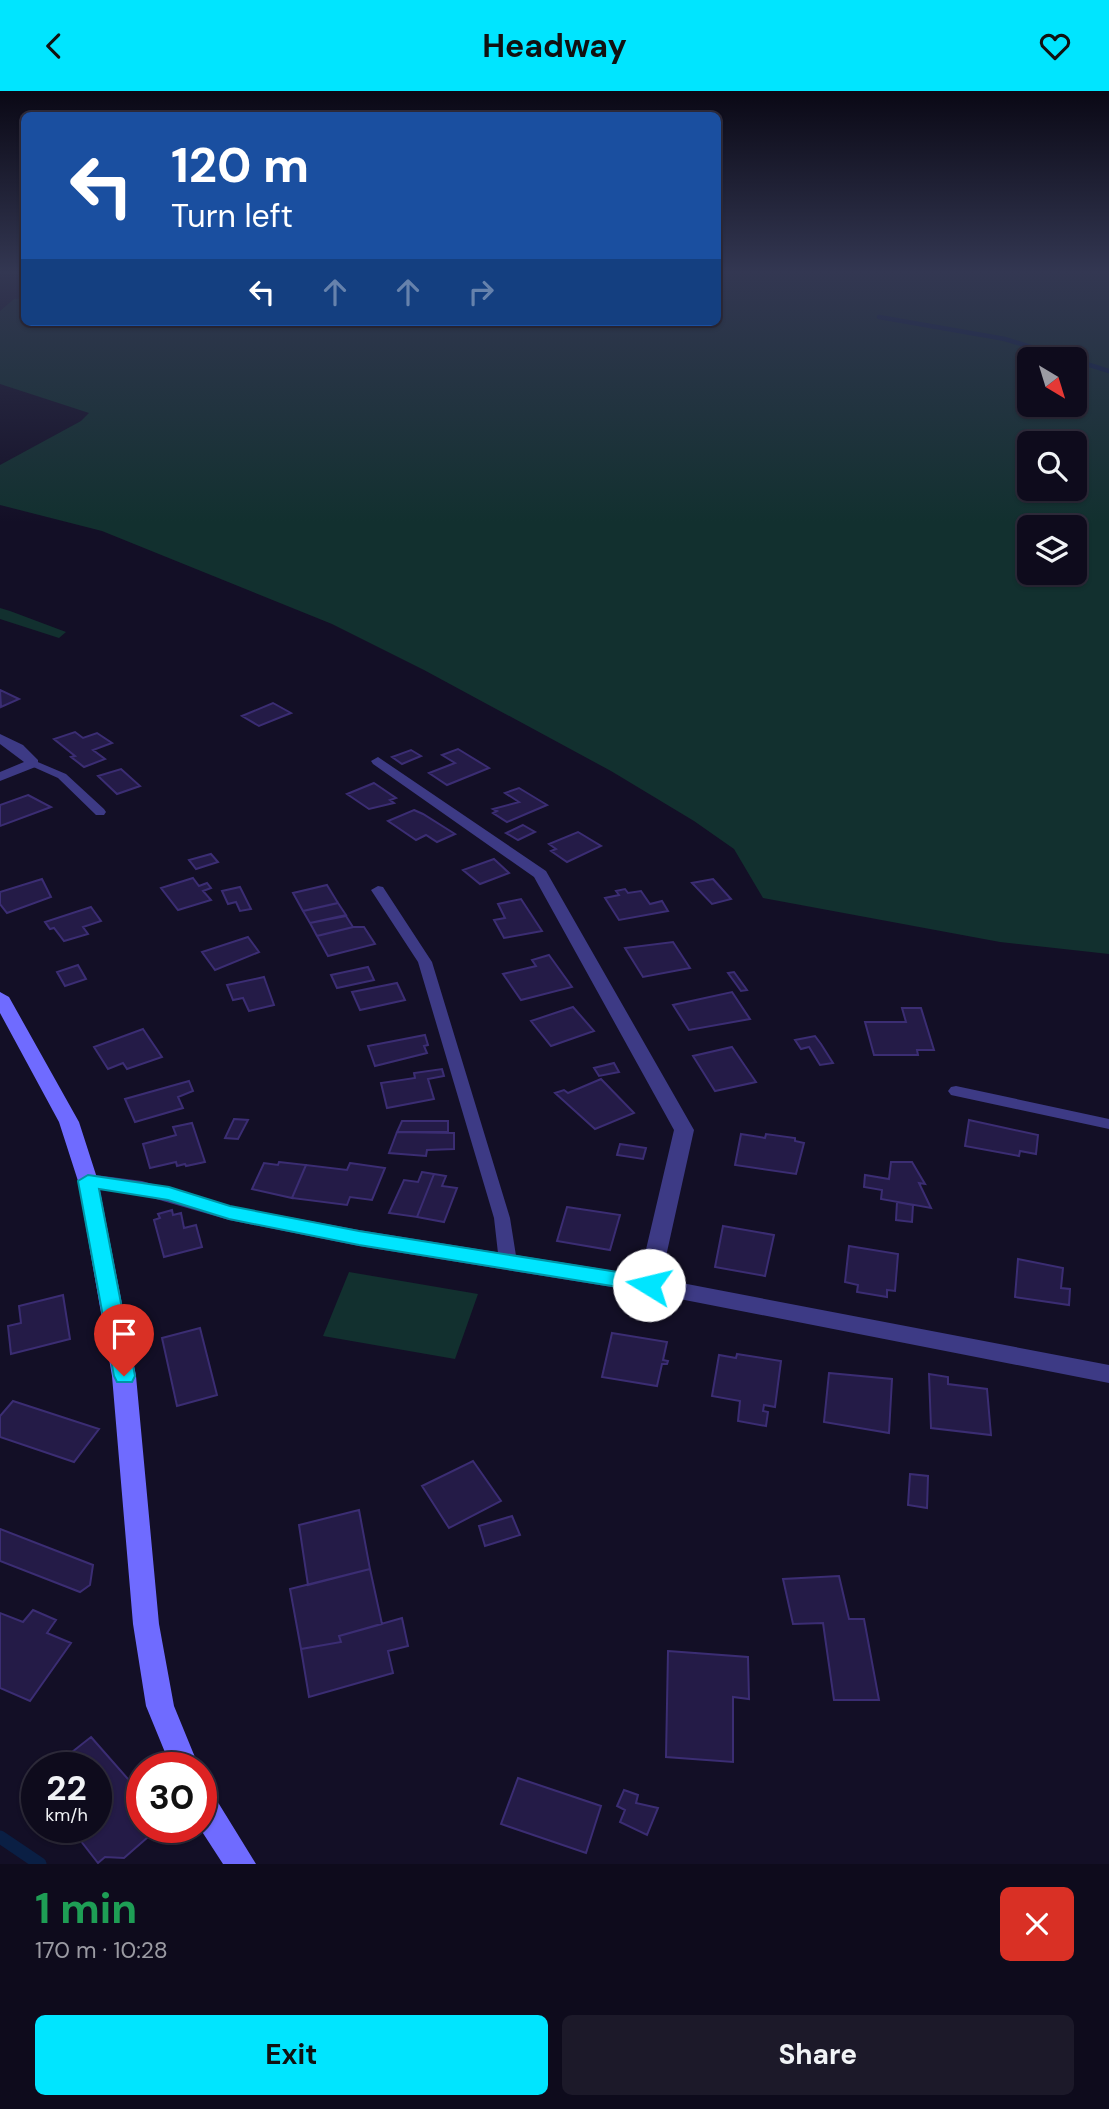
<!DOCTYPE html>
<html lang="en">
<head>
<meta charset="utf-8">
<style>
	:root { --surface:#0e0b1c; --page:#1c1929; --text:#f1f3f6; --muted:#9b9ba3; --line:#2e2b3b; --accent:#00e5ff }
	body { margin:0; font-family:"DM Sans",sans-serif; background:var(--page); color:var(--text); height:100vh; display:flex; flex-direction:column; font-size:26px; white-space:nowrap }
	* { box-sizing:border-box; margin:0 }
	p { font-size:23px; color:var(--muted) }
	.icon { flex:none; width:38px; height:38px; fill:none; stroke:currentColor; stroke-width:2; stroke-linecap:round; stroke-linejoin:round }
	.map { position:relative; height:1773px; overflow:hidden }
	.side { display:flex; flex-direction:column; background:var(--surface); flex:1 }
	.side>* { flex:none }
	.top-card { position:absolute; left:21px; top:21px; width:700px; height:214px; border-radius:10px; box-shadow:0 2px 5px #0004,0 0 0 2px var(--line); background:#1a4fa0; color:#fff; overflow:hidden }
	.needle { width:46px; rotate:142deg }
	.tools { position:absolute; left:1017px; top:256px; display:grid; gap:14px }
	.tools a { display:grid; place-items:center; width:70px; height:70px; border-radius:10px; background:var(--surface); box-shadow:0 2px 5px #0004,0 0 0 2px var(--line); font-size:35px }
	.speed { position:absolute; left:21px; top:1661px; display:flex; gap:14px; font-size:35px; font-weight:700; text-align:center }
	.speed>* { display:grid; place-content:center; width:91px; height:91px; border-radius:50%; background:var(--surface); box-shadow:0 2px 5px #0004,0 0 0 2px var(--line); line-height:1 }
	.speed small { font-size:18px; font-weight:400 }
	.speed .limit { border:10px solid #d22; background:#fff; color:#111 }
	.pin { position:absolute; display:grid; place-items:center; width:60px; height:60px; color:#fff; margin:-72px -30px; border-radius:50% 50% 50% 0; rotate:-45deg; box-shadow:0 0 7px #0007 }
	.pin .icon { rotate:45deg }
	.me { position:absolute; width:77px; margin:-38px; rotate:279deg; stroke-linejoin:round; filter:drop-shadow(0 0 5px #0008) }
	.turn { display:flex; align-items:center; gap:24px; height:147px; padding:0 35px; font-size:32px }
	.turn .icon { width:91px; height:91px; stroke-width:2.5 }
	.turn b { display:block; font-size:49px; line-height:60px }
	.lanes { display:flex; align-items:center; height:66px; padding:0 35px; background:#0003; justify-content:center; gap:35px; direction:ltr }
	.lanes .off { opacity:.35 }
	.round { display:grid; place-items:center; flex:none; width:74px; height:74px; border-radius:10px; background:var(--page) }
	.summary { display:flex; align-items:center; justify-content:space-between; height:119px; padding:0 35px }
	h1 { font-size:42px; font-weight:700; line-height:52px; color:#1e9e55 }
	.action { display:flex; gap:14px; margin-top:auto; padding:14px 35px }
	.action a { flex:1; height:80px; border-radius:10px; background:var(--accent); color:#111; font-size:28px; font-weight:700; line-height:80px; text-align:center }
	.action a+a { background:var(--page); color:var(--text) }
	header { display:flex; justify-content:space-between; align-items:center; height:91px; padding:0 35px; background:var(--accent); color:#111; font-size:32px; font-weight:700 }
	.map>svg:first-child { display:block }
	.green { fill:#12302f; fill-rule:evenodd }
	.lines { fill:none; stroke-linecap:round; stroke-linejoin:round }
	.stream-far1 { stroke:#0a1f44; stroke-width:4.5 }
	.stream { stroke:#0a1f44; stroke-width:13 }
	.building { fill:#241b47; stroke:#3b2d73; stroke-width:2 }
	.lane { fill:#3d3a85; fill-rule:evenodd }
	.street { fill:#3d3a85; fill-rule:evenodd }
	.secondary { fill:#6f6bff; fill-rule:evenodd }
	.route { fill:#00e5ff; stroke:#0095a6; stroke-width:2 }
</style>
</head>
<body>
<header><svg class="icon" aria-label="back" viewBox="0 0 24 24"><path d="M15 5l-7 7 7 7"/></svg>Headway<svg class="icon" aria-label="heart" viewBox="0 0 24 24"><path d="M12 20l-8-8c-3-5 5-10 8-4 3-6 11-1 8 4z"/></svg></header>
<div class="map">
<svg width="1109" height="1773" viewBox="0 0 1109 1773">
	<rect width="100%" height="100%" fill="#130f26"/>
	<path class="green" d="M718 183H1109V863L1000 851 763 807 734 758 694 730 611 680 424 579 332 533 102 440 0 414V374L81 330 89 322 0 293V220L14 208 24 207V231H718ZM1029 268H1074V313H1029ZM1029 352H1074V397H1029ZM1029 436H1074V481H1029Z
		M0 517 10 520 66 541 59 547 0 528Z
		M349 1181 478 1203 455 1268 323 1245Z"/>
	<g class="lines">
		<path class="stream-far1" d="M879 226 1005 248 1069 268
			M1074 269 1109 280"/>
		<path class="stream" d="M0 1746 40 1773"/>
	</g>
	<path class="building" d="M0 599 19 608 1 616Z
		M273 612 291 622 259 635 242 625Z
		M75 641 83 647 97 642 112 652 93 659 105 668 84 676 71 666 75 665 54 648Z
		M458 658 489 677 447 694 429 682 455 672 442 664Z
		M411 659 421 665 402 673 392 666Z
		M121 678 140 695 117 703 98 685Z
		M374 692 396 707 390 709 394 712 369 718 347 703Z
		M519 697 547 714 507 731 493 722 497 720 493 718 519 711 505 702Z
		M28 704 51 716 0 735V714Z
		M414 719 423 723 455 743 437 751 426 744 416 749 388 730Z
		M523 734 535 741 518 749 506 742Z
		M578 741 601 755 567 771 551 760 556 758 549 753Z
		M211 763 218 771 196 778 189 769Z
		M494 768 509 782 480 793 463 779Z
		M193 787 199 795 207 792 211 797 203 800 211 809 178 819 161 797Z
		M42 788 51 806 7 822 0 813V801Z
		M713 788 731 808 712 813 692 792Z
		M327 794 338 812 303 820 293 802Z
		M240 796 251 818 240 820 236 811 228 813 222 800Z
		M625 798 628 802 641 800 650 813 662 810 668 820 619 829 605 807 619 804 616 800Z
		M521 808 542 840 504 847 494 829 505 827 498 813Z
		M338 812 346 824 310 832 303 820Z
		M91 816 101 830 83 836 88 843 64 850 54 837 50 838 45 831Z
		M346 825 353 836 317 845 310 832Z
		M353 836H364L375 853 328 865 317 845Z
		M248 846 259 861 215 879 202 861Z
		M673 851 690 877 643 886 625 857Z
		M549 864 572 896 521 909 503 883 536 875 532 869Z
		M78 874 86 888 65 895 57 881Z
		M368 876 374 889 337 897 331 884Z
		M734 881 747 899 741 900 728 882Z
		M264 886 274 914 249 920 243 907 233 909 227 894Z
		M397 892 405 909 360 919 352 901Z
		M732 901 750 928 689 939 673 914Z
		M573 916 594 940 551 955 531 930Z
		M902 917H921L934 959H917L918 964H874L865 931H906Z
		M143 938 162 966 127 978 123 972 108 978 94 956Z
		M425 944 428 954 424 955 427 962 375 975 368 955Z
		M815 945 821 953 833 972 820 974 809 956 801 958 795 949Z
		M732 956 756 991 715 1000 693 965Z
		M614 972 619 981 599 985 594 977Z
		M442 978 444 985 428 988 434 1008 387 1017 381 992 415 987 414 982Z
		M601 988 634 1022 595 1038 555 1002 564 999 568 1002Z
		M189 990 193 1000 178 1006 183 1017 135 1031 125 1008Z
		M234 1028 248 1029 238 1048 225 1047Z
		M969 1029 1038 1044 1036 1063 1020 1060 1019 1065 965 1055Z
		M402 1030H448V1041H397Z
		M192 1032 205 1071 186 1075 185 1073 177 1075 176 1071 150 1077 143 1053 176 1044 173 1036Z
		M397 1041 454 1042V1058L427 1059 426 1065 389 1062Z
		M741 1043 765 1047 766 1043 795 1047V1050L804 1052 796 1083 735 1074Z
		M620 1053 646 1057 643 1068 617 1064Z
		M279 1071 306 1074 292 1107 252 1098 264 1072 278 1074Z
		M891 1071H912L925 1093 919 1092 931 1117 881 1108 882 1099 864 1096 865 1084 889 1088Z
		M350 1072 385 1077 372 1109 350 1106 347 1114 292 1107 306 1074 347 1079Z
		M422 1081 434 1083 417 1126 389 1122 404 1089 418 1091Z
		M434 1083 446 1085 442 1095 457 1097 444 1131 417 1126Z
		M897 1111 913 1114 912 1131 896 1129Z
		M567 1116 620 1124 610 1159 557 1150Z
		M172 1119 173 1124 181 1122 184 1137 196 1134 202 1156 164 1166 154 1129 160 1127 158 1123Z
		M723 1135 774 1144 765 1185 715 1176Z
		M849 1155 898 1163 895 1200 887 1199V1206L857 1201 858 1194 845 1191Z
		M1018 1168 1063 1177 1061 1197 1070 1198 1069 1214 1015 1206Z
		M63 1204 70 1248 11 1263 8 1235 21 1232 19 1215Z
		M200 1237 217 1304 177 1315 162 1247Z
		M612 1242 667 1251 663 1269 668 1270 667 1273H662L657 1295 602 1286Z
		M737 1263 781 1270 775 1316 764 1314 763 1320 768 1321 766 1335 738 1330 740 1310 712 1305 719 1264 736 1267Z
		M829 1282 892 1288 889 1342 824 1331Z
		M929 1283 948 1286V1293L987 1298 991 1344 931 1337Z
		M13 1310 99 1338 74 1371 0 1346V1325Z
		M473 1370 501 1410 449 1437 422 1395Z
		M910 1383 928 1385 927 1417 908 1414Z
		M359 1419 370 1478 308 1494 299 1434Z
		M512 1425 520 1444 485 1455 479 1435Z
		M0 1438 93 1474 90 1494 80 1501 0 1470Z
		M370 1478 382 1533 339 1545 341 1551 301 1558 290 1498Z
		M839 1485 849 1528H864L879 1609H834L823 1532 793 1533 783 1488Z
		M33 1519 56 1529 47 1542 71 1552 30 1610 0 1597V1522L23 1531Z
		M402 1527 408 1555 388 1560 393 1582 309 1606 301 1558 341 1551 339 1545Z
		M668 1560 748 1566 749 1608 733 1606V1671L666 1666Z
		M91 1646 142 1704V1736H149L148 1746 124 1767 105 1766 98 1772 70 1736H96V1676H53Z
		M518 1687 601 1715 586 1762 501 1733Z
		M624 1699 638 1704 636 1712 658 1717 647 1744 620 1731 625 1719 617 1715Z"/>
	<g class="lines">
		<path class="lane" d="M33 669 66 683 104 718 106 721 104 724H96L58 687 29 674V670Z
			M378 795 383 796 432 871 510 1127 517 1171 514 1175 508 1177 502 1175 499 1171 494 1127 418 871 371 799Z
			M956 995 1109 1028V1038L951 1004 948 1000 951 996Z"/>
		<path class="street" d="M0 643 23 654 38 669V675L0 690V681L24 671 0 653Z
			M378 666 546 780 694 1039 661 1188 1109 1274V1292L649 1202 359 1155 229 1129 142 1104 81 1095 78 1090 81 1085 88 1083 142 1090 229 1115 359 1139 640 1184 674 1039 534 786 373 673 371 670Z"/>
		<path class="secondary" d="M0 901 9 906 79 1031 98 1090 136 1285 159 1533 174 1615 199 1676H171L146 1615 133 1533 112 1285 78 1090 59 1031 0 922Z
			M201 1696 211 1700 256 1773H223L199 1736H201Z"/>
	</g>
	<linearGradient id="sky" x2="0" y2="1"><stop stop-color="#0a0815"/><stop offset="0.42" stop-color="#333752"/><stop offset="1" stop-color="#333752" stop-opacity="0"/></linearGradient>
	<rect width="1109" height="431" fill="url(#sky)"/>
	<path class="route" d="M88 1084 169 1096 230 1115 359 1140 649 1186 656 1189 659 1194 656 1199 649 1201 359 1154 229 1128 168 1109 99 1098 135 1285 132 1291H117L114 1285 78 1090Z"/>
</svg>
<div class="tools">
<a><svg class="needle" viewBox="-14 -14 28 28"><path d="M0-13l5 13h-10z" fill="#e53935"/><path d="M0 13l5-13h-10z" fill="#9b9ba3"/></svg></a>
<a><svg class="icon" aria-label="search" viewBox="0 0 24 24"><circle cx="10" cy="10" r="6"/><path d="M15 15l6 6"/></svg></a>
<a><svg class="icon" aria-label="layers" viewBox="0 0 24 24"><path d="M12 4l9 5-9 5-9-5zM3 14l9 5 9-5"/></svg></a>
</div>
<div class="speed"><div>22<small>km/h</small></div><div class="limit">30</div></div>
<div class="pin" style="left:124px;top:1285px;background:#d93025"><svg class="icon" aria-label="arrive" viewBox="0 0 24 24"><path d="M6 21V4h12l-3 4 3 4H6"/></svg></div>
<svg class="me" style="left:649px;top:1194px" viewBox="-20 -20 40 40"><circle r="19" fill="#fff"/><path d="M0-13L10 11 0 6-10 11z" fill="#00e5ff"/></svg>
<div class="top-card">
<div class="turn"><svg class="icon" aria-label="left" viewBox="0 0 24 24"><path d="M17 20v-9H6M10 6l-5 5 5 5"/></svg><div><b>120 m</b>Turn left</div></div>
<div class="lanes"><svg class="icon" aria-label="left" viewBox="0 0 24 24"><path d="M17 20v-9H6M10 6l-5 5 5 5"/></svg><svg class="icon off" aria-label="ahead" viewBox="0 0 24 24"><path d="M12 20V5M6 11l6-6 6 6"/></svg><svg class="icon off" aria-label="ahead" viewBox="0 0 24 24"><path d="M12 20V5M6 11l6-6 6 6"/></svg><svg class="icon off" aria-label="right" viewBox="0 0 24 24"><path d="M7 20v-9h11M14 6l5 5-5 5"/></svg></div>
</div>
</div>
<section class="side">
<div class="summary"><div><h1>1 min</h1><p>170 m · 10:28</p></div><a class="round" style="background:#d93025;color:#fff"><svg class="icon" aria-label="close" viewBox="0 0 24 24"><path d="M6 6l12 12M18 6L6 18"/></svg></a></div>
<div class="action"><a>Exit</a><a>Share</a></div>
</section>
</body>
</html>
